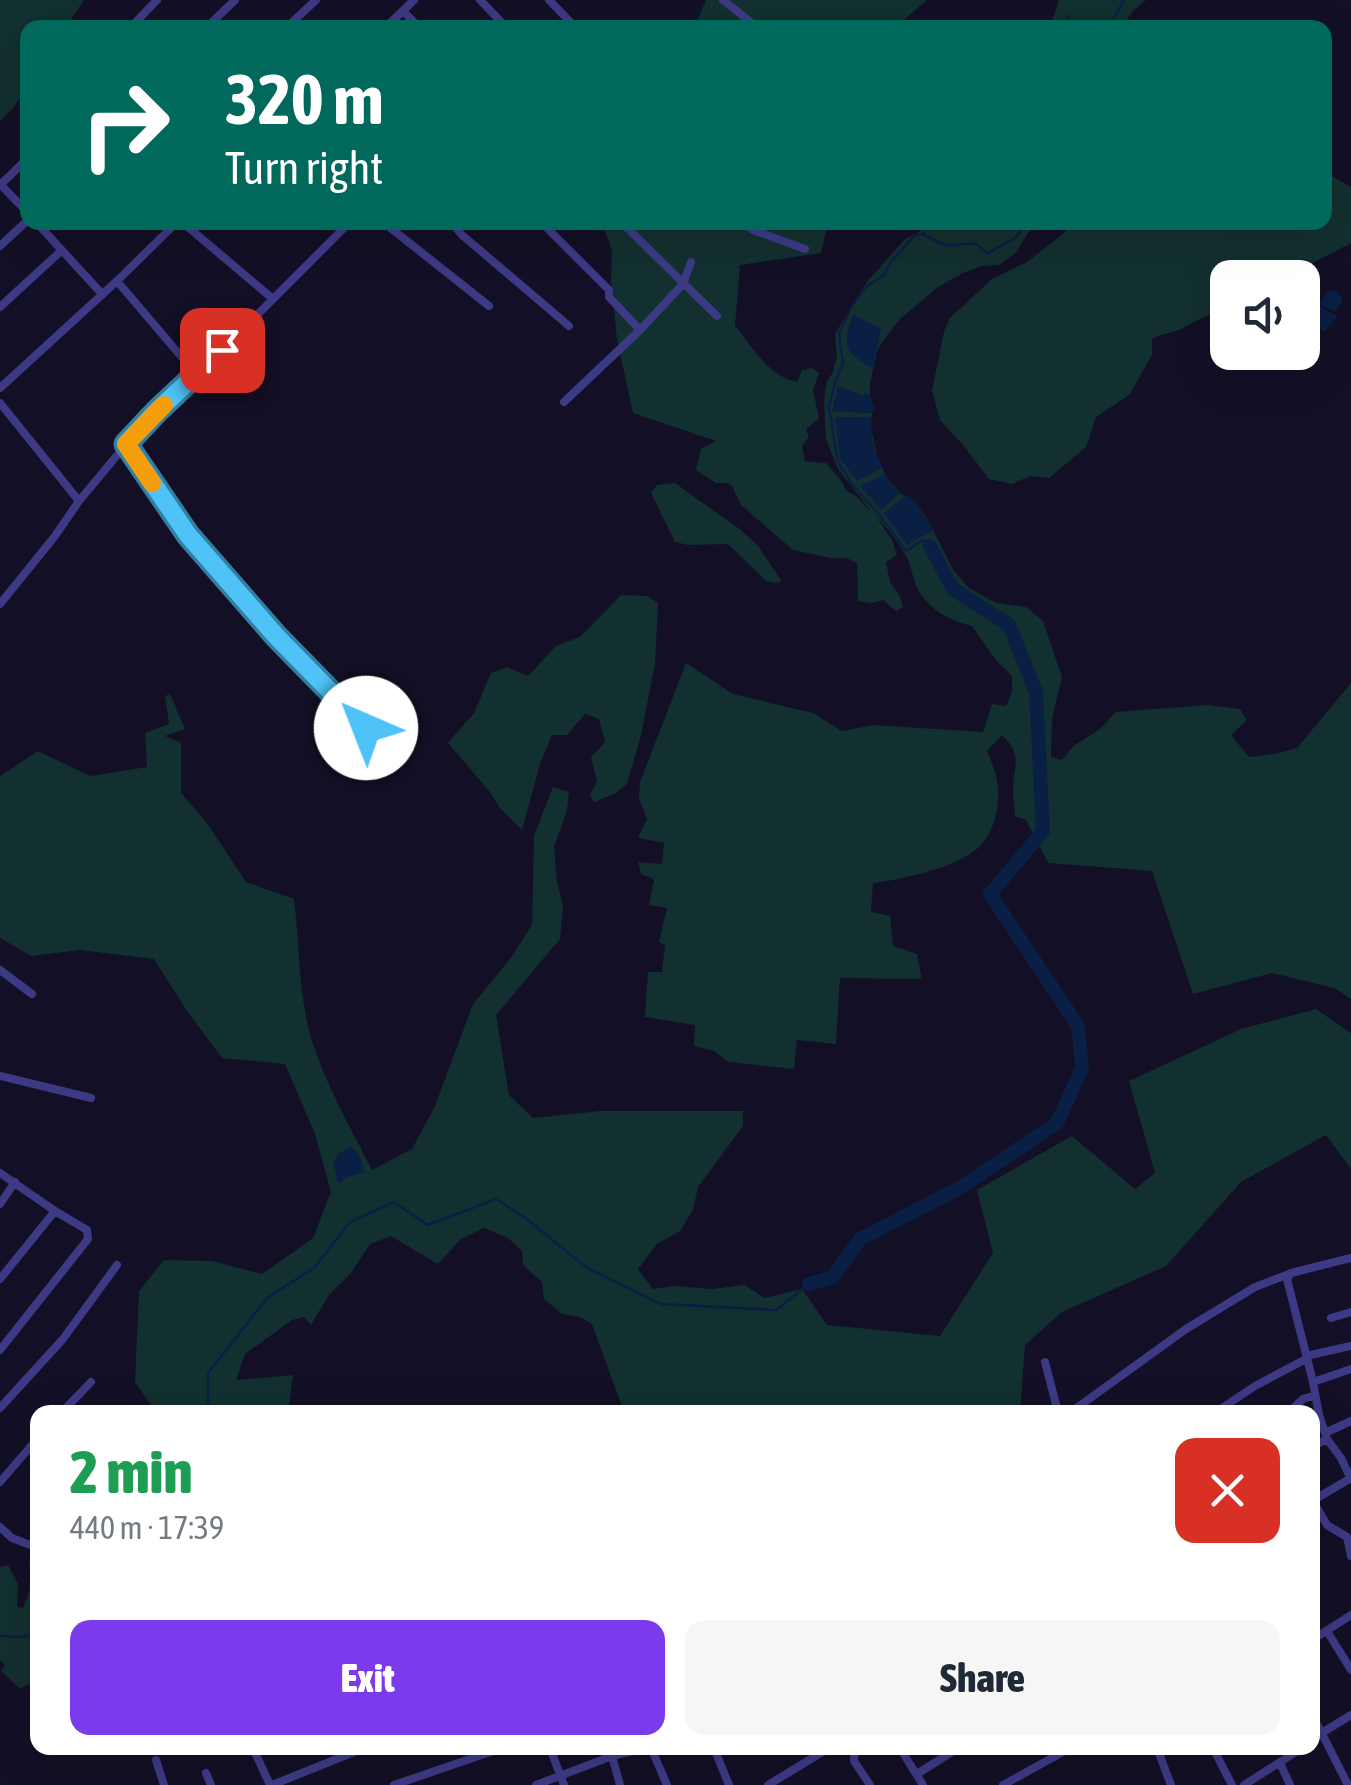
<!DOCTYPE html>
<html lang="en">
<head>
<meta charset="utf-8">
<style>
	:root { --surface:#fff; --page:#f6f6f7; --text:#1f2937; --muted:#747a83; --accent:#7c3aed }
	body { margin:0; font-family:"Asap Condensed",sans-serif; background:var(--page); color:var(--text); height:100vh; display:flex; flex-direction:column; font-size:38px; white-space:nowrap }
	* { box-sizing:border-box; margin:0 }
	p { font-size:32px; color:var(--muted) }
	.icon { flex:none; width:55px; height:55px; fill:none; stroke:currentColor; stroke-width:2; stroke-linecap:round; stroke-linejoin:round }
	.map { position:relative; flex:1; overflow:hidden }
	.details { position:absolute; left:30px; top:1405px; width:1290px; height:350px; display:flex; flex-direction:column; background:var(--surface); border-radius:20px; box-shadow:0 10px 40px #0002 }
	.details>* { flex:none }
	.guide { position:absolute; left:20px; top:20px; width:1312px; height:210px; border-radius:20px; box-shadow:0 10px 40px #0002; background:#00695c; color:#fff; overflow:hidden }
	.tools { position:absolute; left:1210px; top:260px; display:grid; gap:20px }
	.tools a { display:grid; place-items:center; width:110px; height:110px; border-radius:20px; background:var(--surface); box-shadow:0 10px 40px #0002; font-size:50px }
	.pin { position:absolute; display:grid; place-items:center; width:85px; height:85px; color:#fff; margin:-42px; border-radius:20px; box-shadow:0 5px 15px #0006 }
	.me { position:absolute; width:110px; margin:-55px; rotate:316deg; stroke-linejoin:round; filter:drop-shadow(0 0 8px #0008) }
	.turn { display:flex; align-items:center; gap:35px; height:210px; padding:0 40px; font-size:45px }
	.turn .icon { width:130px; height:130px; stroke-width:2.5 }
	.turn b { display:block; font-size:70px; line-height:85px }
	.round { display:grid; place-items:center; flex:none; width:105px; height:105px; border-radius:20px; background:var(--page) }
	.headline { display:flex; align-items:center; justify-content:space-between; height:170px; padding:0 40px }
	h1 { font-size:60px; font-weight:800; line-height:75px; color:#1e9e55 }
	.action { display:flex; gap:20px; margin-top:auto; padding:20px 40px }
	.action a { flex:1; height:115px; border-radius:20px; background:var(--accent); color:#fff; font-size:40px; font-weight:800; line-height:115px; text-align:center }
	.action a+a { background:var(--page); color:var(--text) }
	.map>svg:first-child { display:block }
	.green { fill:#12302f }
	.water { fill:#0a1f44 }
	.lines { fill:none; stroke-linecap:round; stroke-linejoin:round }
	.stream { stroke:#0a1f44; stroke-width:2.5 }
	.river { stroke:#0a1f44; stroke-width:14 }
	.minor { stroke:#3d3a85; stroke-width:8 }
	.route-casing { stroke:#337fa1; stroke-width:25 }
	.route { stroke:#4fc3f7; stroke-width:18 }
	.slow { stroke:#f59e0b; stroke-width:18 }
</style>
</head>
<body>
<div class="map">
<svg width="1351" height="1785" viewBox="0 0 1351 1785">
	<rect width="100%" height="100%" fill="#130f26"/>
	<path class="green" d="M0 0H84L66 27 28 28 27 87 14 107 0 121Z
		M706 0H927L896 27 694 28Z
		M1059 0H1146L1133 11 1122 27H1050Z
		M1325 172 1351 187V243L1286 277 1228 278 1227 308C1211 313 1197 320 1183 328 1173 333 1162 333 1152 339V355L1129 395 1096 417 1086 447 1049 478 1030 476 1012 484 989 479 963 445 940 420 932 390 944 332 950 318 992 279 1027 262 1076 223 1325 222Z
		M604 222 828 223 821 253 740 265 735 325C752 347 768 376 797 382L802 370 812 368 819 373 813 390 819 418 806 430 809 437 802 446 805 461 826 463 843 483 846 491 855 495 872 513 838 469 826 439 824 399 827 382 833 372 837 356 835 334 867 282 905 239 922 230 929 223H1034L1016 253 999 265 982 266 963 273 938 287 899 320 880 345 877 352 870 384V395L874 407 870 424 878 459 885 474 900 493 915 502 927 518 953 570 969 588 996 603 1026 607 1043 621 1062 677 1052 719 1051 757 1062 760 1073 746 1099 730 1116 712 1208 705 1240 709 1247 720 1231 735 1249 757 1274 754 1297 748 1351 683V999L1334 988 1272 973 1193 994 1152 871 1048 863 1026 820 1015 816C1015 808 1013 799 1013 790 1013 766 1024 756 1002 735L987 751C991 761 996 771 997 781 1001 803 995 833 978 848 958 867 900 880 873 883L871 912 890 916 893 946 917 954 922 979 840 978 836 1044 797 1040 794 1069 728 1062 714 1051 694 1046 695 1025 645 1017 648 972H662L665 945 659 942 667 908 649 905 654 879 641 874 638 862 662 864 664 843 638 838 647 819 639 798 640 782 686 663 733 694 813 713 842 731 873 725 983 732 992 704 1006 706 1012 692V676L995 659 972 626C951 621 929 610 919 591 913 581 912 569 908 560 900 543 886 528 874 513L892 540 897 555 886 562 890 582 900 596 903 607 896 611 883 600 872 603 858 601 857 563 847 558H831L793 550 741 505 732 486 726 483H716L696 470 701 449 716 441 633 413 617 339 611 281 612 250 604 229Z
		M675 483 741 530 758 546 781 580 779 583 766 581 728 544 688 545 675 542 651 493 657 485Z
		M621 595 647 596 658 603 655 664 641 735 627 784 616 793 594 802 590 795 597 781 591 757 605 742 599 719 585 714 567 735H552L540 764 522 830 499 807 490 792 448 743 474 713 491 673 507 667 528 676 556 646 580 637Z
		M170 694 185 729 165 736 181 743V793L207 823 246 882 294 899C300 947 298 998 313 1044 328 1089 351 1129 372 1170L412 1149 435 1106 473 1004 510 959 532 925 534 836 553 787 569 792 567 810 554 847 557 881 563 907 560 939 496 1015 509 1095 533 1118 600 1111H743V1126L698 1187 693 1210 680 1231 657 1244 638 1269 653 1289 675 1286 712 1289 744 1285 765 1298 802 1289 827 1325 940 1336 993 1253 977 1190 1072 1136 1135 1189 1155 1173 1129 1081 1241 1029 1316 1009 1351 1033V1169L1326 1135 1241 1182 1166 1266 1062 1312 1025 1345 1020 1412H624L592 1324 580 1317 562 1314 544 1299 542 1282 523 1265 522 1251 508 1238 484 1228 461 1239 438 1264 391 1236 370 1244 351 1273 329 1295 311 1325 304 1317 292 1320 245 1354 236 1380 293 1375 289 1406 286 1412H156L135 1382 139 1291 164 1260 212 1261 262 1274 313 1238 331 1192 315 1134 285 1064 222 1058 187 1011 154 959 80 950 31 956 0 938V776L38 751 90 776 147 767 145 733 169 724 165 696Z
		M8 1565 18 1584 17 1607 23 1608 33 1581 29 1565H37V1690L30 1683 20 1689 1 1671 5 1665 0 1660V1567Z"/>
	<path class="water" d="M1335 290 1342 298V303L1335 312 1320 304 1321 307 1337 316 1324 333 1307 310 1318 297 1321 302 1326 292Z
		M853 314 881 329 873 369C843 350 842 348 853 314Z
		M838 386 864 396 865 393 870 395 874 407 873 413 832 412Z
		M835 417H872C869 433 875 455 883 468L857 481 840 458Z
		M885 474 900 493 882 510 860 486Z
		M906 495 915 502 934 530 907 545 884 513Z
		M352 1147 359 1155 365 1172 346 1177 340 1183 338 1182 333 1163 339 1153Z"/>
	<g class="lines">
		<path class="stream" d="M1062 28 1069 16
			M1109 28 1124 0
			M923 234C931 238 939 244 948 245 965 248 973 235 987 254L1016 237 1026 222
			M930 546 923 540 906 551 878 513 853 486 838 462 829 407 835 383 843 363 839 334 852 306 867 286 883 276 890 263 915 235 923 234 935 222
			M206 1412 208 1409V1373L267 1298 314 1268 350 1222 394 1202 428 1225 496 1199 524 1217 587 1268 661 1304 776 1310 809 1284
			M0 1636 21 1637 38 1633"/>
		<path class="river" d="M809 1284 833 1277 860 1239 958 1189 1057 1123 1082 1068 1078 1026 990 894 1043 831 1036 692 1009 625 953 589 930 546"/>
		<path class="minor" d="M480 0 507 28
			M549 0 576 28
			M723 0 758 28
			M403 11 420 28
			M130 28 157 0
			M206 28 235 0
			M286 28 316 0
			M385 28 414 0
			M0 184 28 213
			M0 185 28 158
			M36 222 102 294
			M182 222 273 299
			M383 222 489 306
			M451 222 462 235 569 326
			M541 222 609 290V297L640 330
			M621 222 717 316
			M741 222 753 230 805 249
			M0 246 28 220
			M117 281 197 375
			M0 307 61 251
			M0 388 117 281 177 222
			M564 402 640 330 683 284 691 262
			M0 403 79 501
			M126 444 188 535 277 636 366 728
			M0 604 55 536 79 501 139 429 197 375 350 222
			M0 970 32 994
			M0 1076 91 1098
			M0 1173 55 1211 87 1230 88 1239 0 1350
			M0 1204 15 1182
			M0 1279 55 1211
			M1331 1318 1351 1312
			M1306 1356 1351 1346
			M1045 1362 1058 1412
			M1313 1382 1351 1369
			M0 1408 63 1339 117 1265
			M62 1412 91 1382
			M1071 1412 1186 1329 1255 1287 1289 1274
			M1216 1412 1255 1386 1306 1359
			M1289 1412 1303 1399 1315 1395
			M1325 1433 1351 1421
			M1312 1447 1327 1439
			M1351 1479 1341 1458 1327 1439 1319 1415 1313 1382 1287 1279 1291 1273 1351 1258
			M0 1482 38 1438
			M1312 1501 1351 1478
			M1313 1501 1327 1525 1347 1537 1351 1556
			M0 1527 12 1538 38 1548
			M1327 1631 1351 1670
			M1312 1640 1351 1615
			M1312 1714 1348 1785
			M1312 1739 1351 1715
			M253 1748 270 1785
			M550 1748 564 1785
			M651 1748 667 1785
			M714 1748 729 1785
			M855 1748 854 1761 870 1785
			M906 1748 903 1753 923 1785
			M1157 1748 1171 1785
			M1213 1748 1232 1785
			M612 1756 620 1785
			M156 1760 164 1785
			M1280 1763 1290 1785
			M206 1773 211 1785
			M917 1774 958 1748
			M272 1785 364 1748
			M394 1785 502 1748
			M536 1785 612 1756 645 1748
			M768 1785 829 1748
			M1003 1785 1070 1748
			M1244 1785 1302 1748"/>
	</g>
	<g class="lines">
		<g class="route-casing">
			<path id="route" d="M222 350 157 411 126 444 188 535 276 636 366 728"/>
		</g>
		<use href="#route" class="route"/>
		<path class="slow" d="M152 483 126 444 164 405"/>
	</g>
</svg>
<div class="tools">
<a><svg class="icon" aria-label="sound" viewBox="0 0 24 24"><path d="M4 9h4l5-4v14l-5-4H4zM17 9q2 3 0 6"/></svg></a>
</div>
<div class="pin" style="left:222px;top:350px;background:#d93025"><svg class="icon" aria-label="arrive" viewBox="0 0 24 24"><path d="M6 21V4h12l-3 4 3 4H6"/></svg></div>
<svg class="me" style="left:366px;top:728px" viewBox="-20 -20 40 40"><circle r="19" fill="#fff"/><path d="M0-13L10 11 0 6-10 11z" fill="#4fc3f7"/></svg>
<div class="guide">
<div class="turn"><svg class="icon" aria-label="right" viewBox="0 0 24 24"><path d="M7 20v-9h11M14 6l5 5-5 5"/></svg><div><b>320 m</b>Turn right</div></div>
</div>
<section class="details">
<div class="headline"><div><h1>2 min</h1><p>440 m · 17:39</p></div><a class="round" style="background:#d93025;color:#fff"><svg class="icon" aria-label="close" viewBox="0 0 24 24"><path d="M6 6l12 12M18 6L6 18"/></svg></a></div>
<div class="action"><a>Exit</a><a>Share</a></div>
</section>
</div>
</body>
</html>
